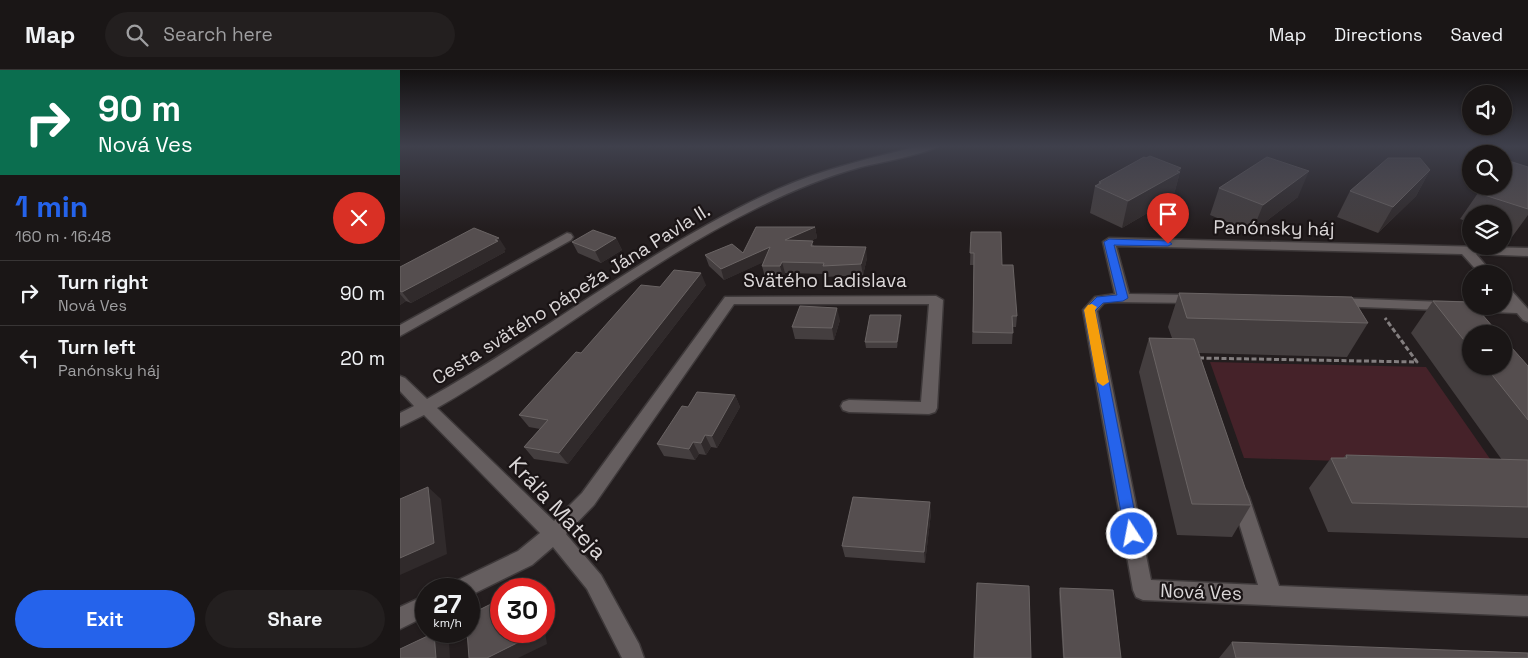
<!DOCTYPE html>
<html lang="en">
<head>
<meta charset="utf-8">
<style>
	:root { --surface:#1a1616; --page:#231f1f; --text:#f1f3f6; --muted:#9f9fa1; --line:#383535; --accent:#2563eb }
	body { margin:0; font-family:"Space Grotesk",sans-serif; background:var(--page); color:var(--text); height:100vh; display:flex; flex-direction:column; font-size:19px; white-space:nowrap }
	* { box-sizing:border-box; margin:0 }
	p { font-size:16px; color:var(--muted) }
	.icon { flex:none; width:28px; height:28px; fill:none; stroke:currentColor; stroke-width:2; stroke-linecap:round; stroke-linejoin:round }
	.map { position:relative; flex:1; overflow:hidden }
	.drawer { display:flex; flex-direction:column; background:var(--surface); width:400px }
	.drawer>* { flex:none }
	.banner { background:#0b6e4f; color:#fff; overflow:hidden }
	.tools { position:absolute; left:1062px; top:15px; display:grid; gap:10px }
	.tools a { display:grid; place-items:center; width:50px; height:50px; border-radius:50%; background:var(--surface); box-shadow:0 1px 4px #0004,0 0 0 1px var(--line); font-size:25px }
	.speed { position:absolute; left:15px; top:508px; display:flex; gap:10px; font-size:25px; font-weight:700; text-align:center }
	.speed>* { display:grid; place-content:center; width:65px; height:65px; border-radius:50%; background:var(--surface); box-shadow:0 1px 4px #0004,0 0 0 1px var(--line); line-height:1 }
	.speed small { font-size:12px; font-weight:400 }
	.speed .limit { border:8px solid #d22; background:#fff; color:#111 }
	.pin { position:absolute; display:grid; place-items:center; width:42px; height:42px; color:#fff; margin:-51px -21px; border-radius:50% 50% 50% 0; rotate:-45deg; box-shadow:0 0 5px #0007 }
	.pin .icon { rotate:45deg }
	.me { position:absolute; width:55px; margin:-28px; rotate:349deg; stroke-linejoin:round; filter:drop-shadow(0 0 4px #0008) }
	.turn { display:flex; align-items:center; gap:18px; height:105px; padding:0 15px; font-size:22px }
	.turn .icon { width:65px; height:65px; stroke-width:2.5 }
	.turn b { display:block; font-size:35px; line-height:42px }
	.round { display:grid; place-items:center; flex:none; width:52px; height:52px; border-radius:26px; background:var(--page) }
	.overview { display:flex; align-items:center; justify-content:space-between; height:85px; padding:0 15px }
	h1 { font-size:30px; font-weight:600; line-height:38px; color:var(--accent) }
	.action { display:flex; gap:10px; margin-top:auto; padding:10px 15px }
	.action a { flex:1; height:58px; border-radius:30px; background:var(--accent); color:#fff; font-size:20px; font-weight:600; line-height:58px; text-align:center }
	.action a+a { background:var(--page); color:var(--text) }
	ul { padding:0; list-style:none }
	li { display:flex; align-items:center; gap:15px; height:65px; padding:0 15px; border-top:1px solid var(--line) }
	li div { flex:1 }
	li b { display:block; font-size:19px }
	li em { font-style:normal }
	header { display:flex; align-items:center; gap:30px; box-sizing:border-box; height:70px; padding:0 25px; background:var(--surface); border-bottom:1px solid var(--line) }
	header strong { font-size:24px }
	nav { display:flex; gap:28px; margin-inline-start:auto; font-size:18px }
	.search { width:350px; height:45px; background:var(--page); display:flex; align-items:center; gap:12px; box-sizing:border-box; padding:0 18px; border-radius:28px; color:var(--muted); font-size:19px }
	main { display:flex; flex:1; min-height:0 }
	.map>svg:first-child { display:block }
	.green { fill:#452229 }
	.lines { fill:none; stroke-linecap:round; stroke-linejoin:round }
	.street-casing { stroke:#3e393a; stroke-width:3 }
	.path { stroke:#837e7f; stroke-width:3; stroke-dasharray:5 2.5; stroke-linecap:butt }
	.street { fill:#655e5f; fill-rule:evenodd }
	.wall { fill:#443e3f }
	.shaded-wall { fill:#302a2b }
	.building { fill:#554e4f; stroke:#6a6464 }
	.route { fill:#2563eb; stroke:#184099 }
	.slow { fill:#f59e0b }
	.labels { text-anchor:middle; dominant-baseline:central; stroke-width:4.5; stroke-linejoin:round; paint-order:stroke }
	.street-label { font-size:19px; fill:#dbd7d8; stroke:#1a1415 }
	.near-street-label { font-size:22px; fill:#dbd7d8; stroke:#1a1415 }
</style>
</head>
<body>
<header>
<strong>Map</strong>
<div class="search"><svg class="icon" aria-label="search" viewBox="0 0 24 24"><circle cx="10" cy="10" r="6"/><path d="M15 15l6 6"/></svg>Search here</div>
<nav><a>Map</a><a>Directions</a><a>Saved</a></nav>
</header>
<main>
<section class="drawer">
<div class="banner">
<div class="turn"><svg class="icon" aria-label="right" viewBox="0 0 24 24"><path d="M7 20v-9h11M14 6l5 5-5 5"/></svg><div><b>90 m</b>Nová Ves</div></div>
</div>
<div class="overview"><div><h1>1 min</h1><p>160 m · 16:48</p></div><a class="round" style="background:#d93025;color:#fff"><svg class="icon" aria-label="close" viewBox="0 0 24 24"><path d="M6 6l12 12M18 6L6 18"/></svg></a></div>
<ul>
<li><svg class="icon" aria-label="right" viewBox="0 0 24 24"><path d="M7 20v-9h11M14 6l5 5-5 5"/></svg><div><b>Turn right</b><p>Nová Ves</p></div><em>90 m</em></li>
<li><svg class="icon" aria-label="left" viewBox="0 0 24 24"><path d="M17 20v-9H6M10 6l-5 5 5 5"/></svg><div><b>Turn left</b><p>Panónsky háj</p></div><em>20 m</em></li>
</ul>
<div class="action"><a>Exit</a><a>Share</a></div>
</section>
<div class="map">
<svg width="1128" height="588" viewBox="0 0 1128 588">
	<rect width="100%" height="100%" fill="#231d1e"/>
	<path class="green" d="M810 292 1026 297 1095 396 844 388Z"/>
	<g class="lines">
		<g class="street-casing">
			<path id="street" d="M519 76H538C527 84 477 93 461 97 424 107 389 122 355 139 243 194 145 276 37 338L154 451 182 423 325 227 536 226 543 230 537 338 535 342 529 344 449 342 443 340 441 336 443 332 449 330 521 332 529 234H334L194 435 166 464 201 505 239 574 244 588H222L187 519 153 477 132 495 69 526V519H51L54 512 118 481 140 463 24 345 0 357V343L14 336 0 321V306L5 308 27 329C146 263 253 175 378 119 423 99 471 88 519 76Z
				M167 163 171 164 173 167 171 170 0 266V255Z
				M709 168 1128 178V186L1076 184 1093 204H1080L1062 184 716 176 729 224 795 225 802 229 795 233 711 232 704 233 697 241 751 510 858 515 831 427 834 421 840 419 846 421 849 427 879 516 1128 526V546L743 530 736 527 733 520 683 240 695 227 715 224 703 172Z
				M1104 217 1109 218 1128 239V252L1123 250 1117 243 936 236 929 232 936 228 1071 233V236H1104V234H1109L1104 229Z
				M26 525V546L0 559V537Z"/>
		</g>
		<path class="path" d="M799 288 1017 292 985 248"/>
		<use href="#street" class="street"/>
	</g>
	<path class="wall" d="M1128 97V145L1112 167 1104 164V144H1071V153L1060 149 1078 123Z
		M781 98 773 128 722 158 690 143 695 116 698 114 699 112Z
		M1030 100 1016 126 978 163 937 147 950 121Z
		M819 118 898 127 852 162 810 145Z
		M415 157 417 168 410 171 414 176 467 188 463 205 425 207V204L385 203 383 207H365L362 196 363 192 324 210 309 196 305 185 343 183Z
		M571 162 602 195 617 246 616 257H613L612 274H572L574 195H570Z
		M216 168 222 180 201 193 178 183 172 172Z
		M106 179 104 180 105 182 11 233 6 231 0 235V197Z
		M306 215 168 394 134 389 124 377 140 359 129 357 119 345 181 283 260 217Z
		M779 223 968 253 947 287 799 283 851 435 832 467 777 465 739 302 749 268H772L768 257Z
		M1033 231 1071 264V296H1128V468L928 462 909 418 931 388H943L946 385 1102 390 1011 263Z
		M440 250 434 270 395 269 392 257Z
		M501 251 497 278H466L465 272Z
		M335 325 340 337 317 378 311 377 306 385 299 384 295 390 264 386 257 374Z
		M531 443 525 493 445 487 442 476Z
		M660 518 721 588H663L659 523Z
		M832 572 1128 588H819Z"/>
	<path class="shaded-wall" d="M781 98 773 128 722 158 728 131Z
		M1030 100 1016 126 978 163 993 137Z
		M909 101 898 127 852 162 863 135Z
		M415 157 417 168 388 181 385 170Z
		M99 168 106 179 104 180 105 182 11 233 2 222Z
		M216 168 222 180 201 193 195 181Z
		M370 177 373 188 324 210 321 199Z
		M466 177 467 188 463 205 461 194Z
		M382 192 385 203 383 207 380 196Z
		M301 203 306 215 168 394 159 383Z
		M0 224 6 231 0 235Z
		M437 238 440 250 434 270 432 258Z
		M501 245V251L497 278V272Z
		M335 325 340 337 317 378 312 366Z
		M305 365 311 377 306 385 301 373Z
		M293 372 299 384 295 390 289 379Z
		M28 417 41 429 47 484 0 505V488Z
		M530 432 531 443 525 493 524 482Z
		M144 555 147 574 118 588H87L134 561H144Z
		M34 563 49 572 50 588H36Z"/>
	<path class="building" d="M750 86 781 98 777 101 780 102 728 131 695 116 701 113 699 112 744 87 746 88Z
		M867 87 909 101 863 135 819 118Z
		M988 88H1020L1030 100 993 137 950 121Z
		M1106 90 1128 97V139L1078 123 1084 116H1104V93Z
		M356 157H415L385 170 413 171 411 176 466 177 461 194 423 196 424 193 382 192 380 196H362L370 177 321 199 305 185 332 174 343 183Z
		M74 158 99 168 95 170 98 171 2 222 0 221V197Z
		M193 160 216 168 195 181 172 172Z
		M571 162H601L602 195H613L617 246H612L613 263 573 262 574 183H570Z
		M274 200 301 203 159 383 124 377 148 350 119 345 176 282 181 283 241 215 260 217Z
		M779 223 952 227 968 253 787 248Z
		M1033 231 1071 232V236H1075L1099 264H1071V279Z
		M400 236 437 238 432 258 392 257Z
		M470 245H501L497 272H465Z
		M749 268 794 269 851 435 792 434Z
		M1104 269 1128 296V350L1085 296H1104Z
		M297 322 335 325 312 366 305 365 301 373 293 372 289 379 257 374 282 336 288 337Z
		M946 385 1128 390V437L952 433 931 388H947Z
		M28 417 34 473 0 488V429Z
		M453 427 530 432 524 482 442 476Z
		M577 513 629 516 631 588H574Z
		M660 518 713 520 721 588H664Z
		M101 529V561H134L135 564 87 588H69L67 561H69V545Z
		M34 563 36 588H0V579Z
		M832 572 1128 583V588H836Z"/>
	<linearGradient id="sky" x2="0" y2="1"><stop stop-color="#131010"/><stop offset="0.48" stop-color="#3f404c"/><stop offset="1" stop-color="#3f404c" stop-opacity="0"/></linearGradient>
	<rect width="1128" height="159" fill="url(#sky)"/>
	<path class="route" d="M709 169 768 171 772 174 768 176 714 175 728 228 723 231 703 233 695 241 739 464 737 469 732 471 727 469 725 464 684 240 697 227 717 225 704 172Z"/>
	<path class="slow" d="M692 234 697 237 695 240 709 312 703 316 697 312 684 240 688 235Z"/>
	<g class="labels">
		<g class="street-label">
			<text transform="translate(874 158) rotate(1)">Panónsky háj</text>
			<text x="425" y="210">Svätého Ladislava</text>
			<text transform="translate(171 224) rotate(-32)">Cesta svätého pápeža Jána Pavla II.</text>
			<text transform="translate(801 522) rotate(2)">Nová Ves</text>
		</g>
		<g class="near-street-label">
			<text transform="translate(158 438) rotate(47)">Kráľa Mateja</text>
		</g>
	</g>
</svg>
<div class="tools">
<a><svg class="icon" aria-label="sound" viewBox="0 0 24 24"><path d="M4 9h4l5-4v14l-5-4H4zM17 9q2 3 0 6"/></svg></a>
<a><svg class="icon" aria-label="search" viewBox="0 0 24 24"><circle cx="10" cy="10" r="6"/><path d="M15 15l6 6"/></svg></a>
<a><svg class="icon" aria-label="layers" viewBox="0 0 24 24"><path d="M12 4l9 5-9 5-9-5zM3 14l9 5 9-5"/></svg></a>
<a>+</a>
<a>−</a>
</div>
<div class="speed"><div>27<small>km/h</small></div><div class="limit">30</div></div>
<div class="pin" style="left:768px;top:174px;background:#d93025"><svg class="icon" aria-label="arrive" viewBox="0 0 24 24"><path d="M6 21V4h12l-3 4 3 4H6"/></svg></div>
<svg class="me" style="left:732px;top:464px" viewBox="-20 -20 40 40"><circle r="17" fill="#2563eb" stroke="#fff" stroke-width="3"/><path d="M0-11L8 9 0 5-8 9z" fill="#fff"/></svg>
</div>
</main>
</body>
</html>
